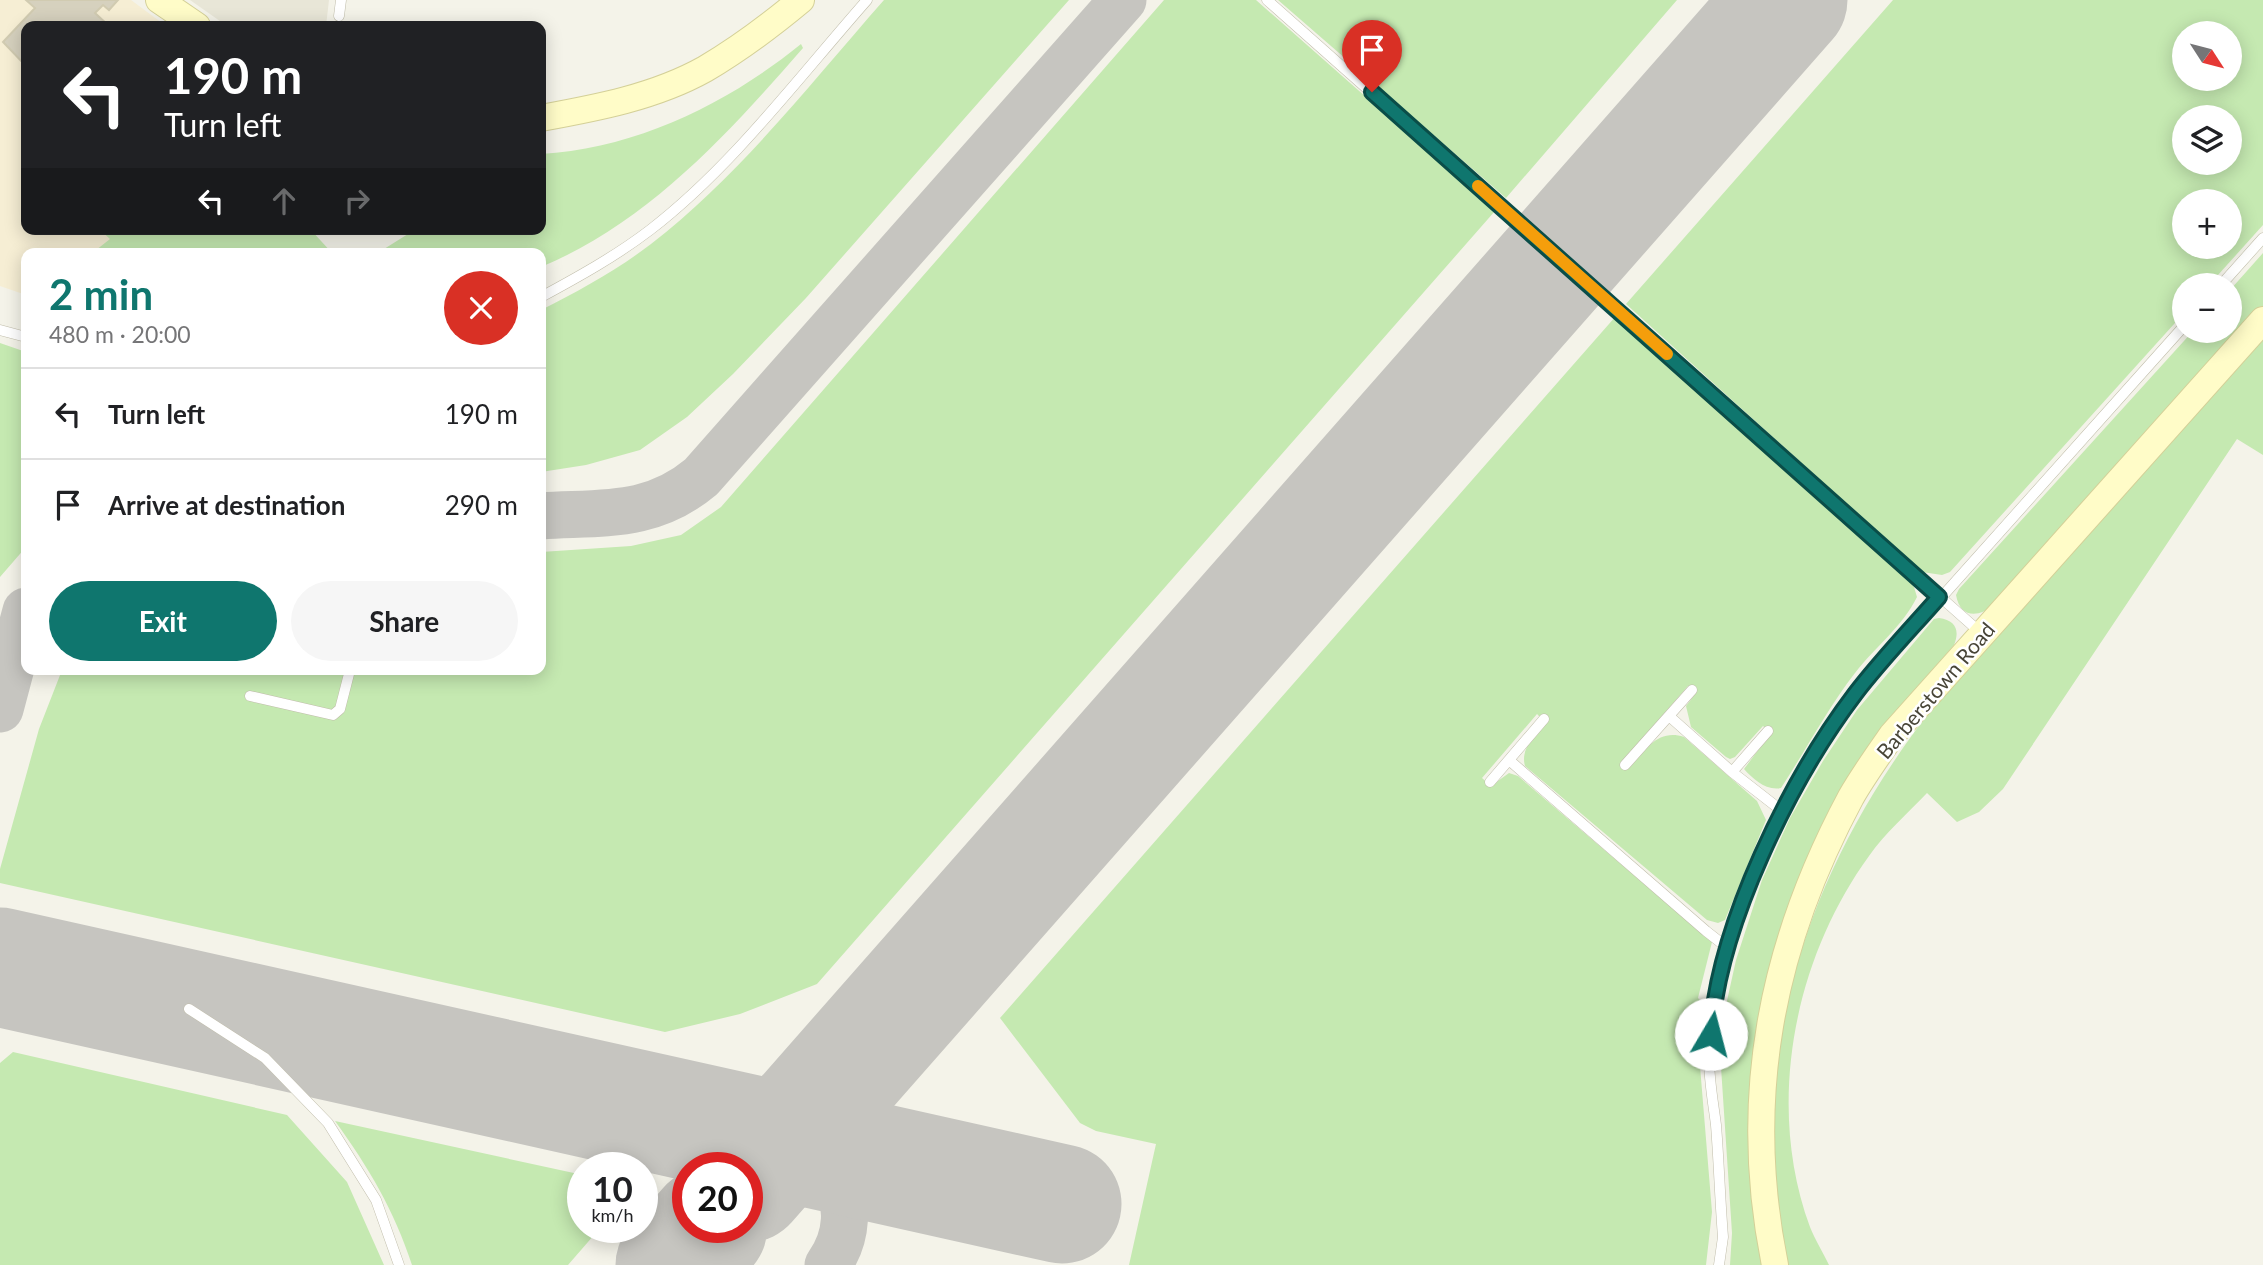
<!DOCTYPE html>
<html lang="en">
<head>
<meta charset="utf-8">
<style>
	:root { --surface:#fff; --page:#f6f6f6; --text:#202124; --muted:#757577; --line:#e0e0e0; --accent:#0f766e }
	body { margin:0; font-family:Lato,sans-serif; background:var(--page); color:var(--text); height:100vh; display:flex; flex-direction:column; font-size:26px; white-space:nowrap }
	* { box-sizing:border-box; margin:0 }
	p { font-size:23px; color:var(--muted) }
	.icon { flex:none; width:38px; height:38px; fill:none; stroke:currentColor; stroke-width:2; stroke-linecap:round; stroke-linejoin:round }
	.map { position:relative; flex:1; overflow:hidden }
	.panel { position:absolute; left:21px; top:248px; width:525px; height:427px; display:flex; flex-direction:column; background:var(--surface); border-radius:14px; box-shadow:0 4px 18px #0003 }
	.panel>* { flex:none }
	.hud { position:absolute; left:21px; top:21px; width:525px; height:214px; border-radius:14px; box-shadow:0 4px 18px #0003; background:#202124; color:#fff; overflow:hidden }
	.needle { width:46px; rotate:126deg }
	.controls { position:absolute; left:2172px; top:21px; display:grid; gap:14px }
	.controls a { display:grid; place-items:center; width:70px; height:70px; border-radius:50%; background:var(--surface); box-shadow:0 4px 18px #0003; font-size:35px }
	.speed { position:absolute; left:567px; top:1152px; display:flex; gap:14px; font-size:35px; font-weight:700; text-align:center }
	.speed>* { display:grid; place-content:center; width:91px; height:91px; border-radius:50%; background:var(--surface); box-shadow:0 4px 18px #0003; line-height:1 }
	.speed small { font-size:18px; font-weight:400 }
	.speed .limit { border:10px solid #d22; background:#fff; color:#111 }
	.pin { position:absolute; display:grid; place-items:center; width:60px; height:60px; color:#fff; margin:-72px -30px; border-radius:50% 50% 50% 0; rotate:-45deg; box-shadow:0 0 7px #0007 }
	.pin .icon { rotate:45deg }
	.me { position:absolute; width:77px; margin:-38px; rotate:8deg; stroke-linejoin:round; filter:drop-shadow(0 0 5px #0008) }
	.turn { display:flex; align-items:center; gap:24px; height:147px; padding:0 28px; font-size:32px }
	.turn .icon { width:91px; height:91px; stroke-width:2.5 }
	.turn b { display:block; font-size:49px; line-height:60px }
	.lanes { display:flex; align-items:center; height:66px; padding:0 28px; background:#0003; justify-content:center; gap:35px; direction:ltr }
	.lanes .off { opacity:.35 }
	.round { display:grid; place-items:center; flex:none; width:74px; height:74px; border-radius:37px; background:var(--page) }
	.overview { display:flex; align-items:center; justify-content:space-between; height:119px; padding:0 28px }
	h1 { font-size:42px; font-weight:700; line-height:52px; color:var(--accent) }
	.button { display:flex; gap:14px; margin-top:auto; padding:14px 28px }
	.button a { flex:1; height:80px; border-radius:42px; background:var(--accent); color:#fff; font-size:28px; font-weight:700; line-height:80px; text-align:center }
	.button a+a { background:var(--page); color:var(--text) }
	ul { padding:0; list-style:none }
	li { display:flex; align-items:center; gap:21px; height:91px; padding:0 28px; border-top:2px solid var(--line) }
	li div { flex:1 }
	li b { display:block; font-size:26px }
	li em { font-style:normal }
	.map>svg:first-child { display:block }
	.residential { fill:#e8e6d7 }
	.commercial { fill:#f6eed4 }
	.green { fill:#c5e9b1; fill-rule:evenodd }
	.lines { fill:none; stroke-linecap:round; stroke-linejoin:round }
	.taxiway { stroke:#c6c5c0; stroke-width:47 }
	.runway { stroke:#c6c5c0; stroke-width:119 }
	.building { fill:#d6d1be; stroke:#d1cbb1; stroke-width:2 }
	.lane-casing { stroke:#c0bdab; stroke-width:11 }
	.secondary-casing { stroke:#d4d098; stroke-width:28 }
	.lane { stroke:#fff; stroke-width:10 }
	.secondary { stroke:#fffcc8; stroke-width:26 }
	.route-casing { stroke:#0a4d48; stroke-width:18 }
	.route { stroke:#0f766e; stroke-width:12 }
	.slow { stroke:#f59e0b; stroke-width:12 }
	.labels { text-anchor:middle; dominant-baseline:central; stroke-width:5; stroke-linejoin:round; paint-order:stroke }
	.street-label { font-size:21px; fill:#484537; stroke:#fff }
</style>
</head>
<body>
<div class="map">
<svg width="2263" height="1265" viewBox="0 0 2263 1265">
	<rect width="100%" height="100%" fill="#f4f3e9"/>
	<path class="residential" d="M190 0H329L326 26H227Z"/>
	<path class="commercial" d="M0 0H131L166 26H26V229H99L111 239 91 254H26V295L0 286Z"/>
	<path class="green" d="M884 0H1069L806 298 733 374 687 417 640 450 586 465 541 472V310C579 291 617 270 651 244 740 175 810 84 884 0Z
		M1164 0H1256L1495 211 817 984 740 1014 665 1032 0 883V869L39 729 62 670H541V552L631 546 681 535 721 507Z
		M1278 0H1677L1506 198Z
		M1893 0H2263V225L2209 285H2184V313L1950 572 1942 575 1922 572 1626 304ZM2184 33H2230V79H2184ZM2184 117H2230V163H2184ZM2184 201H2230V247H2184Z
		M801 44 803 48C728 134 649 222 541 267V254H376L416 229H541V154C637 148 727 104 801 44Z
		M99 229H310L333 254H91L110 239Z
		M2263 253V306L1994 605C1978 618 1960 618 1956 595L1959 589 2193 331H2230V290Z
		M1616 316 1906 578 1914 587 1917 597C1903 626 1875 647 1855 673 1827 709 1806 750 1781 788 1766 791 1753 779 1744 769L1771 733 1763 726 1735 757 1730 759 1726 757 1691 727 1686 706 1696 693 1688 686 1622 762 1629 768C1644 751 1658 728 1684 737L1757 801 1766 820 1725 920 1718 923 1707 920 1525 766C1520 748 1535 737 1546 723L1537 714 1482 778 1491 786 1509 773 1518 776 1712 942 1698 998 1705 1006 1699 1054 1712 1212 1706 1265H1129L1156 1144 1096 1131 1080 1123 1000 1018Z
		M2263 339V455L2237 439 2003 789 1979 812 1957 822 1927 793C1908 813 1885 833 1869 856 1794 959 1765 1105 1810 1227 1815 1240 1823 1252 1829 1265H1788C1784 1241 1778 1216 1776 1192 1760 1007 1822 850 1934 706Z
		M0 343 26 352V547L0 577Z
		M1939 618C1956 620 1960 631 1954 645L1890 722 1772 964 1763 1265H1730L1732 1233 1719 1037 1736 960 1762 880 1790 818 1823 761 1857 710 1934 619Z
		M13 1052 287 1115 347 1182 384 1265H0V1063Z
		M335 1121 583 1175V1227H601L568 1265H412C394 1210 369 1168 335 1121Z"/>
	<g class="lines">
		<path class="taxiway" d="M1725 72 1770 0
			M541 516C602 512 651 519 701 477L1123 0
			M0 709 26 611
			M0 987 35 981 84 985
			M797 1145C808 1154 821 1163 830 1174 852 1201 847 1239 828 1265"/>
		<path class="runway" d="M0 967 1062 1204
			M747 1183 1788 0
			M675 1265 708 1227"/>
	</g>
	<path class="building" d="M26 0H118L109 10 103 5 95 13 109 26H26V66L3 42 35 8Z"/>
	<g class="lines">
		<g class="lane-casing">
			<path id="lane" d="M1267 0 1981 633
				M339 16 341 0
				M2221 285 2263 238
				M541 297C578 277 616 256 650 230 732 167 799 77 867 0
				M0 330 26 337
				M250 696 333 715 340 709 350 670
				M1669 716 1732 772 1782 811
				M1509 760 1706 931 1720 942 1729 945
				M1625 765 1692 690
				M1732 772 1768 731
				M1490 782 1544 719
				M189 1009 265 1058 328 1123 376 1200 399 1265
				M1719 1265 1723 1237C1720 1200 1719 1163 1716 1125 1713 1101 1708 1075 1709 1051 1716 921 1784 799 1855 694L2184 326"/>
		</g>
		<g class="secondary-casing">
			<path id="secondary" d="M159 0 197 26
				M541 118C596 108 655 97 705 69 739 49 771 25 801 0
				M1775 1265C1741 1099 1771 946 1851 797 1863 776 1878 755 1892 735L2263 320"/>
		</g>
		<use href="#lane" class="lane"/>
		<use href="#secondary" class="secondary"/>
	</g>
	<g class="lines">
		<g class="route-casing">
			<path id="route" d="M1372 92 1939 597C1911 629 1881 660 1855 694 1790 780 1718 926 1711 1034"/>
		</g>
		<use href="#route" class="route"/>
		<path class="slow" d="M1478 186 1667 354"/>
	</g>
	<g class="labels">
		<g class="street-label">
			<text transform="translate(1935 690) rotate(-50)">Barberstown Road</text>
		</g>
	</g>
</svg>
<div class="controls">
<a><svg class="needle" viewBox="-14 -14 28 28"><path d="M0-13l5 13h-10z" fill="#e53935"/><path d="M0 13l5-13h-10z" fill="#757577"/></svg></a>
<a><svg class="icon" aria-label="layers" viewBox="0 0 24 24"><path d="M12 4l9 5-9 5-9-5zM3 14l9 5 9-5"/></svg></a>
<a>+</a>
<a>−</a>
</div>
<div class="speed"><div>10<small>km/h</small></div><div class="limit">20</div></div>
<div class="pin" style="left:1372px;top:92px;background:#d93025"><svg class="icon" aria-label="arrive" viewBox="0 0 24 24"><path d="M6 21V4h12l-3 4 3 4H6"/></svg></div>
<svg class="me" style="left:1711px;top:1034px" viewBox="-20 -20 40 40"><circle r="19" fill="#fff"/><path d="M0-13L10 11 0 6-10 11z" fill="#0f766e"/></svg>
<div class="hud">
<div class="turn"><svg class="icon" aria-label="left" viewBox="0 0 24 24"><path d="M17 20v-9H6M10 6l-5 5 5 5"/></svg><div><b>190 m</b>Turn left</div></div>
<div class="lanes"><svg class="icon" aria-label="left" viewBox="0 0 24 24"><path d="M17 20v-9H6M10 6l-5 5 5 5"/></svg><svg class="icon off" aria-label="ahead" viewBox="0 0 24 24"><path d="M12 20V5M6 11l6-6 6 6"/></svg><svg class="icon off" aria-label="right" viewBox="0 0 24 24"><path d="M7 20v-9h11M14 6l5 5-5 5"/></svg></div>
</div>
<section class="panel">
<div class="overview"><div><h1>2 min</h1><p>480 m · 20:00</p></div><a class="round" style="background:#d93025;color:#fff"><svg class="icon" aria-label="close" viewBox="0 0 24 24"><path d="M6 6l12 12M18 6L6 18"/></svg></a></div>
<ul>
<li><svg class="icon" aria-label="left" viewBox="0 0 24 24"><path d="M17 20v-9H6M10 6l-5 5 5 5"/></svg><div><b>Turn left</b></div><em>190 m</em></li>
<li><svg class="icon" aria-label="arrive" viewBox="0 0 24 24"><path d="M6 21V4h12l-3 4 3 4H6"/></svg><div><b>Arrive at destination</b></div><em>290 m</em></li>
</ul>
<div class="button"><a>Exit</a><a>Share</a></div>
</section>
</div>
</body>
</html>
